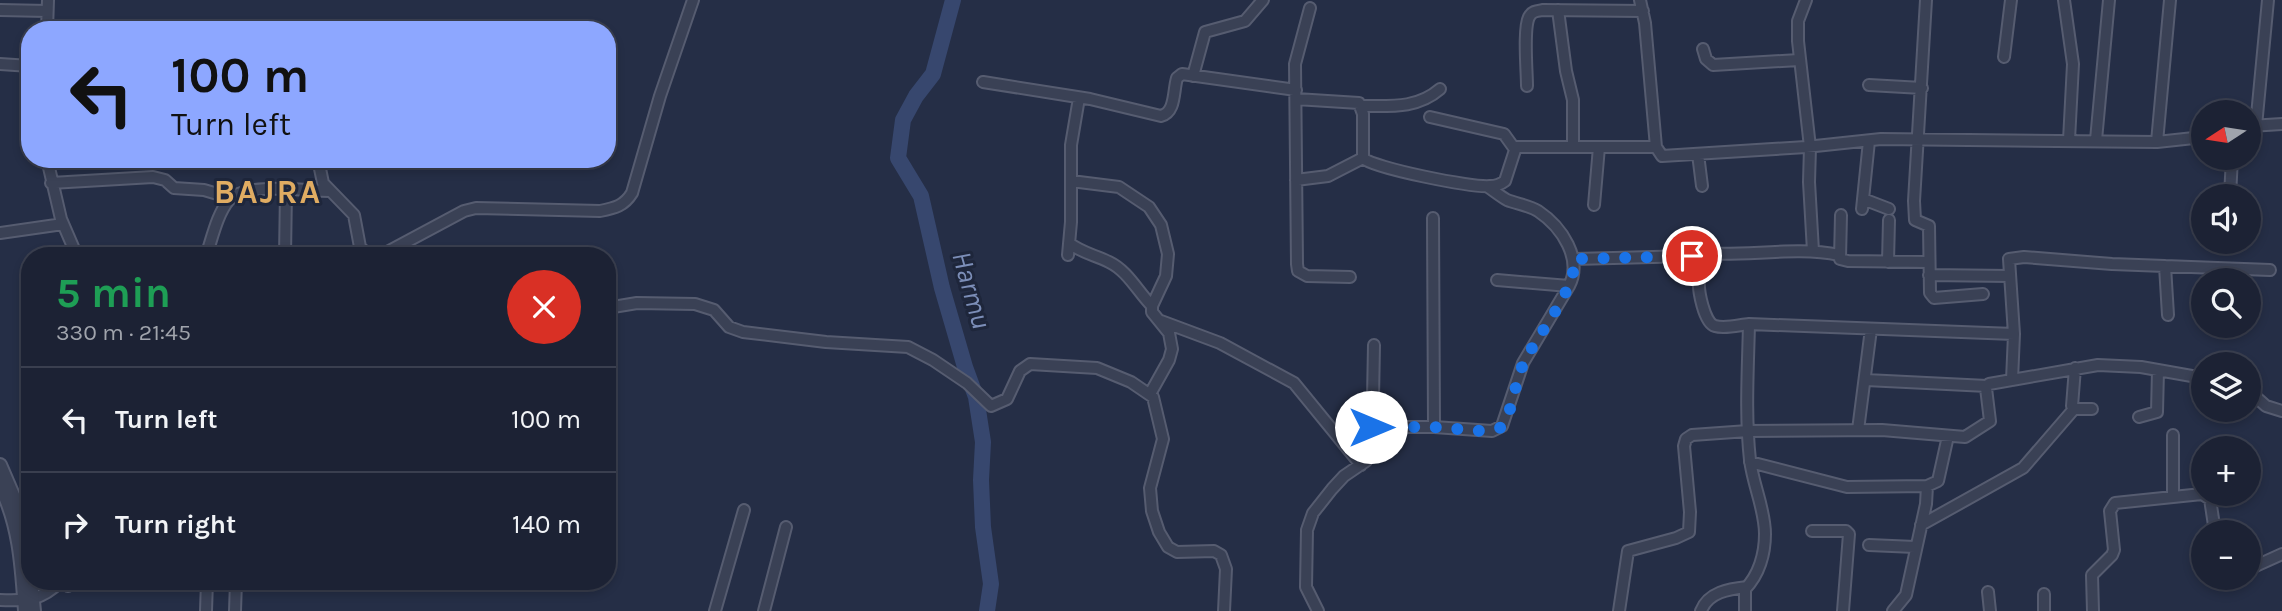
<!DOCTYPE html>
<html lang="en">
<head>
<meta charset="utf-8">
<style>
	:root { --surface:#1c2234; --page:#252a3c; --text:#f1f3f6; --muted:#a0a4ac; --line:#3a3f4f }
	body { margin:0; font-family:Karla,sans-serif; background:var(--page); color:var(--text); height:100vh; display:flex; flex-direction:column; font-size:26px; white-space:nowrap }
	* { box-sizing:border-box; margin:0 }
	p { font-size:23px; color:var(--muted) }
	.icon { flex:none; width:38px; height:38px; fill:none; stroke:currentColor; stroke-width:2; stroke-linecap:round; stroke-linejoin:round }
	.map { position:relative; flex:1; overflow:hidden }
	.panel { position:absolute; left:21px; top:247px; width:595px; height:343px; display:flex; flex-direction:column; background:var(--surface); border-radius:28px; box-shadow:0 4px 10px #0003,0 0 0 2px var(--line) }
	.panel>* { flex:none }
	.hud { position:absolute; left:21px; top:21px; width:595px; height:147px; border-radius:28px; box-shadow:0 4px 10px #0003,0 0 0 2px var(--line); background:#8da7ff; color:#111; overflow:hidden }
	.needle { width:46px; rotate:258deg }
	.buttons { position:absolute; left:2191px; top:100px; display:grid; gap:14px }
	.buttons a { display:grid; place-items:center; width:70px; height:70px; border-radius:50%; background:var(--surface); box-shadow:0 4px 10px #0003,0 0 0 2px var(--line); font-size:35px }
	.pin { position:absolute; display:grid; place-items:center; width:60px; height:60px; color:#fff; margin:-30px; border:4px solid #fff; border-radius:50%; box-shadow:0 2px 7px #0007 }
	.me { position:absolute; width:77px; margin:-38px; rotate:90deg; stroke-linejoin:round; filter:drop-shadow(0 0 5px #0008) }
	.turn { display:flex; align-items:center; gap:24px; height:147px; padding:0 35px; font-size:32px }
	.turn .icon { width:91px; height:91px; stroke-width:2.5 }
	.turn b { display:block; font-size:49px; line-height:60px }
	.round { display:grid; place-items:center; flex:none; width:74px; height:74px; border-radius:37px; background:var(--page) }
	.headline { display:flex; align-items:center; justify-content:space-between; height:119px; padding:0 35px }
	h1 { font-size:42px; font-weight:700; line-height:52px; color:#1e9e55 }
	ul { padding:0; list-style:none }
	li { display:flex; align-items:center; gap:21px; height:105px; padding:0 35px; border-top:2px solid var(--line) }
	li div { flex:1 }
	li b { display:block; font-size:26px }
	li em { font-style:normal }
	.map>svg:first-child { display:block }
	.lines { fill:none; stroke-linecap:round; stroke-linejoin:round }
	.river { stroke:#37476e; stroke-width:16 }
	.minor-casing { stroke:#565c70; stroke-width:14 }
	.tertiary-casing { stroke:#565c70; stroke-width:16 }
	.minor { stroke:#3a4155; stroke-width:10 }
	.tertiary { stroke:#3a4155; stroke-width:12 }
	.route { stroke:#1a73e8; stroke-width:12; stroke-dasharray:0 21.6 }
	.labels { text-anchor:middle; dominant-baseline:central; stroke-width:6; stroke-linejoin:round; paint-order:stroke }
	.water-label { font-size:28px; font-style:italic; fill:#7c8eb8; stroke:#1e263b }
	.district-label { font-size:33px; font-weight:bold; letter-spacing:2px; fill:#e0ac62; stroke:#1e263b }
</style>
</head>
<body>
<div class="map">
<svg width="2282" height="611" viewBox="0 0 2282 611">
	<rect width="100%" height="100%" fill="#252e46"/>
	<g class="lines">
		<path class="river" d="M953 0 933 74 916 96 903 120 898 158 921 196 942 288 965 367 976 397 983 442 981 480 983 527 991 584 987 611"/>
		<g class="minor-casing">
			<path id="minor" d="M1640 0 1645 23 1656 147 1662 156 1806 147 1881 139 2157 142 2203 137
				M1806 0 1798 21V41L1810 147 1809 182 1813 251
				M1926 0 1914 201 1915 220 1929 226 1930 293 1934 298 1983 294
				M2064 0 2073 64 2069 140
				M1310 8 1295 64 1297 264 1298 271 1307 276 1350 277
				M0 10 47 11
				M1558 10 1566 71 1573 100V147
				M47 30 48 0
				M1703 49 1706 59 1713 65 1799 60
				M2004 57 2011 0
				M0 64 30 66
				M1193 76 1205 32 1245 21 1263 0
				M983 82 1090 99 1161 116C1176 112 1173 91 1177 78L1182 74 1296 90
				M1869 85 1922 88
				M1527 86C1527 71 1523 29 1529 17 1532 11 1537 11 1543 10L1643 11
				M1296 99 1359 103 1363 114V158C1373 168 1473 188 1490 186 1496 186 1501 184 1505 181L1516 147H1656
				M1361 106C1390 106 1417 109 1440 89
				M1430 117 1504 134 1514 148
				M2250 126 2282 124
				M2256 126 2268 0
				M2096 140 2109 0
				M2157 142 2170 0
				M1698 154 1702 186
				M47 159 61 219 77 256
				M318 159 323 183 354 215 360 247 369 256
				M1296 180 1328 176 1363 158
				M1071 181 1119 187 1149 207 1161 225 1168 254 1166 276 1152 306V312L1169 333 1172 349 1169 360 1150 394
				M51 183 153 177 165 180 174 188 204 190 231 198
				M2230 196 2232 158
				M1863 199 1889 209
				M1594 205 1599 147
				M1862 209 1869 141
				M1841 215 1840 259 1848 261 1929 262
				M1433 218 1434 427
				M0 233 63 224
				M1069 243C1082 253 1095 255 1109 262 1128 271 1138 292 1152 306
				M1700 253C1745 257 1795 246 1839 255
				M1068 255 1071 222V145L1079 98
				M206 256C212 239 217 214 229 200 246 182 305 191 329 191
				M285 256 286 190
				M380 256 464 211 476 208 600 211C615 208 624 206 632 193L660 96 693 0
				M1574 259 1692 256 1698 258C1703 265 1700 271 1699 280 1698 290 1704 323 1715 326 1725 329 1739 325 1749 324L2014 334 2012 380
				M1888 262 1889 220
				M2165 266 2168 315
				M1929 275 2009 276
				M1497 280 1569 286
				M607 308 637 303 695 304 714 310 729 327 743 332 826 342 908 347 933 360 967 383 991 406 1007 399 1020 371 1030 364 1097 368 1131 382 1153 397 1163 439 1150 488 1152 511 1159 532 1168 547 1177 552 1214 551 1221 555 1226 569 1224 611
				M1161 321 1220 343 1294 383 1361 465
				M2014 334 2009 259 2024 257 2112 264 2270 270
				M2075 368 2072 406 2075 409H2092
				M1866 380 1987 386
				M2249 391 2266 406 2282 411
				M2139 417 2157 412 2158 370
				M1371 427H1434L1492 431 1502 426 1523 363 1569 286C1583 259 1562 227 1538 211 1528 205 1517 204 1507 200 1500 196 1494 191 1488 187
				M1858 430 1871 329
				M1750 462 1847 487 1927 486 1938 481 1948 436
				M2173 496V435
				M1921 525 2023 468 2074 409
				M1812 531H1846L1849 534 1843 611
				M1869 545 1915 547
				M2249 569 2282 554
				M68 586V581
				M1988 592 1990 611
				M0 600C27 601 41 601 61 581
				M206 611 207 581
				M235 611 236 581
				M715 611 744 510
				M764 611 786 527
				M1318 611 1306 587 1307 530 1313 513 1332 489 1344 476 1366 461 1372 451 1374 345
				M1619 611 1628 551 1676 538 1689 532 1690 512 1684 446 1686 439 1692 435 1748 431 1882 430 1965 437 1990 421 1986 388 1989 384 2098 365 2141 367 2203 378
				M1701 611C1708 592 1729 589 1747 587
				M1745 611V589C1759 575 1765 554 1765 534 1765 509 1753 485 1750 460 1745 415 1748 369 1749 324
				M1893 611 1906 595 1926 504 1927 486
				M2044 611V594
				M2093 611 2092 575 2112 555 2114 550 2110 511 2115 503 2202 494 2210 499 2215 532"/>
		</g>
		<g class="tertiary-casing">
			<path id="tertiary" d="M0 465 22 516 30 560
				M0 486C20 525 22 568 25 611
				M31 581 34 611"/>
		</g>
		<use href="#minor" class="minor"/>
		<use href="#tertiary" class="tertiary"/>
	</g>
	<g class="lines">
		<path class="route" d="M1371 427H1434L1481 431 1500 428C1513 413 1514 386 1522 367 1535 336 1577 291 1574 259L1692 256"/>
	</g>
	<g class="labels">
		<g class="water-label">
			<text transform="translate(972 290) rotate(74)">Harmu</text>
		</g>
		<g class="district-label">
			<text x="268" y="192">BAJRA</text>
		</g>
	</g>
</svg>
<div class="buttons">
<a><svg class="needle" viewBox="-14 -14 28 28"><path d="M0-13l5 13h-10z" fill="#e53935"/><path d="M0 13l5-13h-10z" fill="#a0a4ac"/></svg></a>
<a><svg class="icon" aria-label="sound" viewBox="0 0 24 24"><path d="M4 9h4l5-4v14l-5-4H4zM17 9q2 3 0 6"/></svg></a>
<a><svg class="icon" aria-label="search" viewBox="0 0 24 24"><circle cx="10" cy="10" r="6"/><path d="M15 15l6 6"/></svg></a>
<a><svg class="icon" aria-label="layers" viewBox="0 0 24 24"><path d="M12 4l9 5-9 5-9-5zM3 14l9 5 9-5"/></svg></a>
<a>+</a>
<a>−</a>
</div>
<div class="pin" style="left:1692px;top:256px;background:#d93025"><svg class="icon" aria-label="arrive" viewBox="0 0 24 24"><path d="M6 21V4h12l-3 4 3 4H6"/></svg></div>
<svg class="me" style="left:1371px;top:427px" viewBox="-20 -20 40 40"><circle r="19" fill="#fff"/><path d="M0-13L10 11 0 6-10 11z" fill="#1a73e8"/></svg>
<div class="hud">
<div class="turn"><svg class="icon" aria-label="left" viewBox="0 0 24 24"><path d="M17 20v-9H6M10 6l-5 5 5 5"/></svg><div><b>100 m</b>Turn left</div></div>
</div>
<section class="panel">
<div class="headline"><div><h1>5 min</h1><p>330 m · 21:45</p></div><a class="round" style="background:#d93025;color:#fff"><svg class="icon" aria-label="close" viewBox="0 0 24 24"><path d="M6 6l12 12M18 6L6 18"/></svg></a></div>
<ul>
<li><svg class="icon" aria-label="left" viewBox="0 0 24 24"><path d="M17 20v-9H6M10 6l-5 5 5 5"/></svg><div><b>Turn left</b></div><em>100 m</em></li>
<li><svg class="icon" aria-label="right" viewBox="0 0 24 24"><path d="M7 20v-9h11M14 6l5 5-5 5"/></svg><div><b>Turn right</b></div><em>140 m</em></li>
</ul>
</section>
</div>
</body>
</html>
